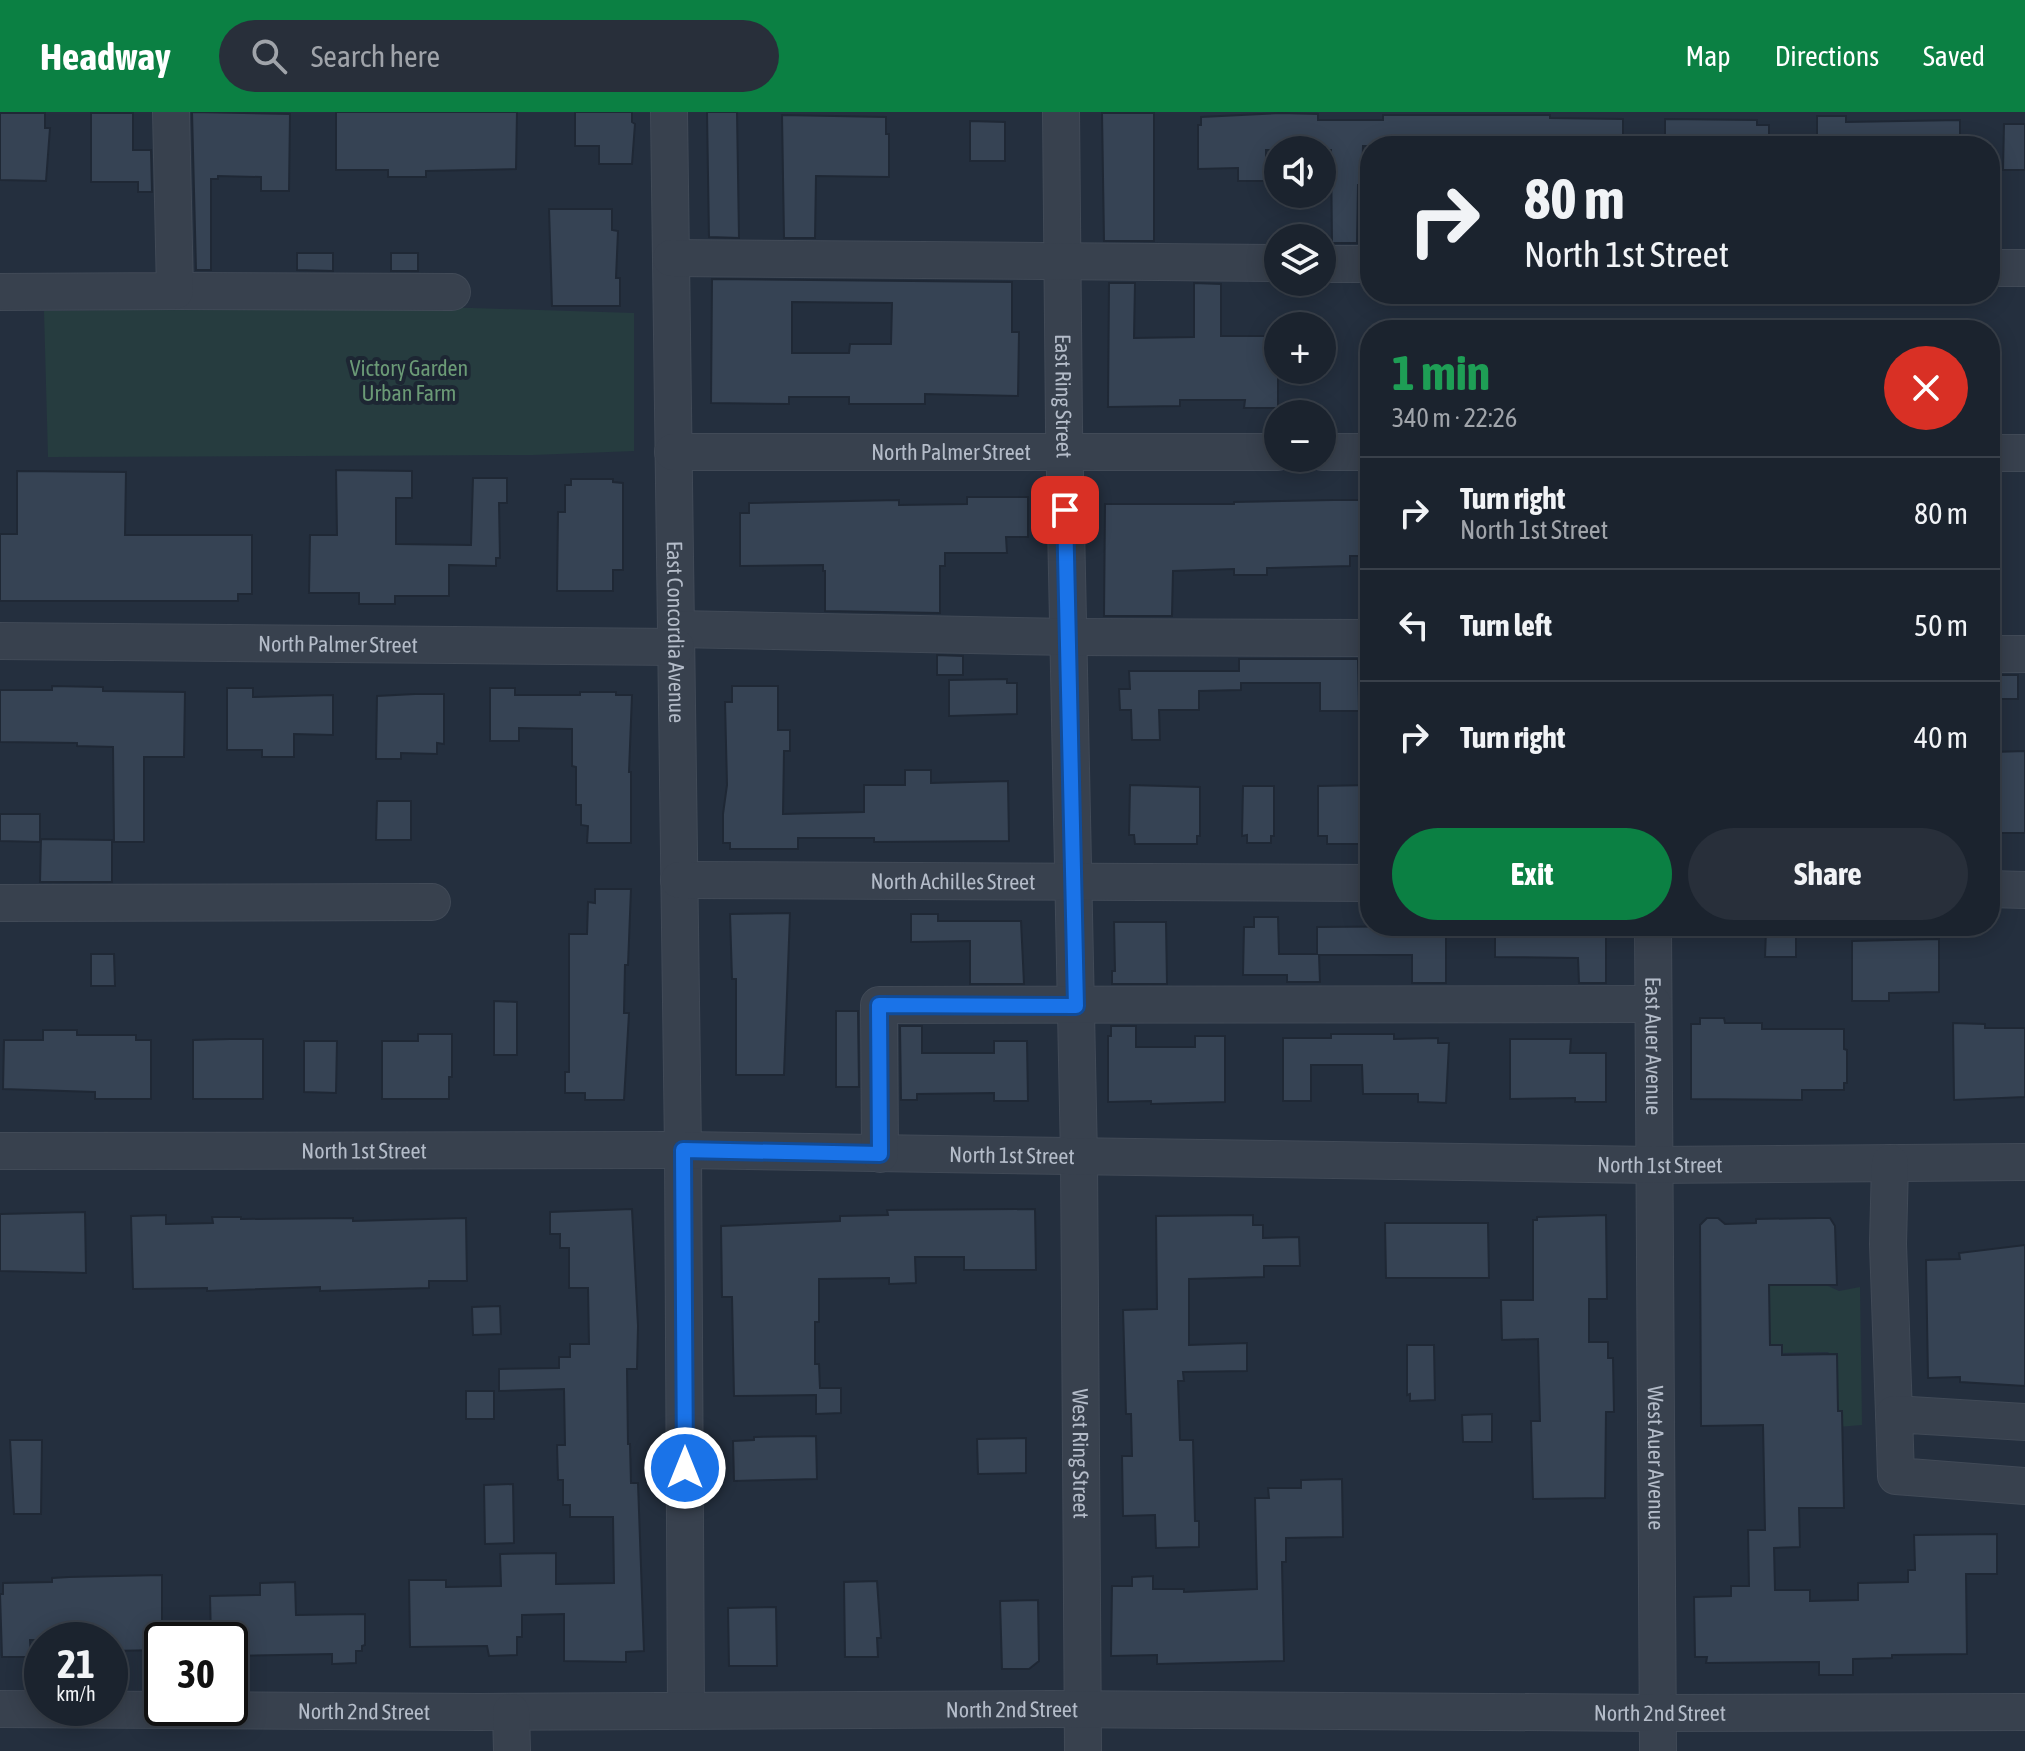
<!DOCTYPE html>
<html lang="en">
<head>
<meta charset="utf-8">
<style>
	:root { --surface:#1b232e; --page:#282f3a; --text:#f1f3f6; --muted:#a0a4aa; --line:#39404a; --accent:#0b8043 }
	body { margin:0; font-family:"Asap Condensed",sans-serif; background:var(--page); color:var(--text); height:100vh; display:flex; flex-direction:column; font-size:30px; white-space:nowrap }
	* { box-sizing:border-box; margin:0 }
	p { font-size:26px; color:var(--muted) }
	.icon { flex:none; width:44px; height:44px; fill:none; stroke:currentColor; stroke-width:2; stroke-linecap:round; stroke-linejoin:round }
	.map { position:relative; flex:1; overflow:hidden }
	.drawer { position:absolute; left:1360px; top:208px; width:640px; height:616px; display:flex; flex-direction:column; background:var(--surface); border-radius:32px; box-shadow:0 4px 20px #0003,0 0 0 2px var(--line) }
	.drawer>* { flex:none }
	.banner { position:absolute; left:1360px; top:24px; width:640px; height:168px; border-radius:32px; box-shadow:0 4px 20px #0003,0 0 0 2px var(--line); background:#1b232e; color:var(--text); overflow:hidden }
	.buttons { position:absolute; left:1264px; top:24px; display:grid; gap:16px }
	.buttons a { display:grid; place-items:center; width:72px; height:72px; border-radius:50%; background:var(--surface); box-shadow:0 4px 20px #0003,0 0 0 2px var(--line); font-size:40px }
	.speed { position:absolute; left:24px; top:1510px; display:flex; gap:16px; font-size:40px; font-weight:700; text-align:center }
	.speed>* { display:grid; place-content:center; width:104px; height:104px; border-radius:50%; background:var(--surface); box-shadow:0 4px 20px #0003,0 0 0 2px var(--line); line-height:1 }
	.speed small { font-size:20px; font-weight:400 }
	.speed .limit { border:4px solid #111; border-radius:12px; background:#fff; color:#111 }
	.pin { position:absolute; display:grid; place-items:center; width:68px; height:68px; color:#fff; margin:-34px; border-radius:16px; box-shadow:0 4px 12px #0006 }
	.me { position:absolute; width:88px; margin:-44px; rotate:0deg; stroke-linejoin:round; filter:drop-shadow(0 0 6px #0008) }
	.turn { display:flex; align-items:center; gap:28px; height:168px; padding:0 32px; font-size:36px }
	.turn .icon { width:104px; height:104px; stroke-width:2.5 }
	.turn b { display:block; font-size:56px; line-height:68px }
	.round { display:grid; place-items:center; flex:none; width:84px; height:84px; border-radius:42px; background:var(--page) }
	.headline { display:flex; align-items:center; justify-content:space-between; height:136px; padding:0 32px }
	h1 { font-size:48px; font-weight:700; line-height:60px; color:#1e9e55 }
	.cta { display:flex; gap:16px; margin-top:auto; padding:16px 32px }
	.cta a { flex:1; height:92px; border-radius:48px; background:var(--accent); color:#fff; font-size:32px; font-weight:700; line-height:92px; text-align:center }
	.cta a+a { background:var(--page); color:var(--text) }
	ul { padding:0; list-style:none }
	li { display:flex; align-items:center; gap:24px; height:112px; padding:0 32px; border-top:2px solid var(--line) }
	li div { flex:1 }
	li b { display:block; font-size:30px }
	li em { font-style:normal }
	header { display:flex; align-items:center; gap:48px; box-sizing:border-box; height:112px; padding:0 40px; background:var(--accent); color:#fff }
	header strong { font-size:38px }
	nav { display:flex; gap:44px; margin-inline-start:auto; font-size:28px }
	.search { width:560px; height:72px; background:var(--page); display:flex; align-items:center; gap:20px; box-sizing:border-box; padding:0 28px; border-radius:44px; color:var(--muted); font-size:30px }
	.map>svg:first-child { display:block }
	.green { fill:#263c3f }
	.building { fill:#364354; stroke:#1f2835; stroke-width:2; fill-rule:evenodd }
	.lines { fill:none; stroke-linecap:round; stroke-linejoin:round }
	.minor-casing { stroke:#414a57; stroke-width:38 }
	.minor { stroke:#38414e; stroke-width:36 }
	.route-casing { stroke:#114b97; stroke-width:20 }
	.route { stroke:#1a73e8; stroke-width:14 }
	.labels { text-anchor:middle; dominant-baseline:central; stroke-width:8; stroke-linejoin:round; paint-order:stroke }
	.park-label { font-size:22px; fill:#6b9a76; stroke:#1d2633 }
	.street-label { font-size:22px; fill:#b4bcc9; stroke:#1d2633 }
</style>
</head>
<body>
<header>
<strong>Headway</strong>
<div class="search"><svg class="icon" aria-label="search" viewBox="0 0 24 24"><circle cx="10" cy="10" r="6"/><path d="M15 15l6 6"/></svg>Search here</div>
<nav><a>Map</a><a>Directions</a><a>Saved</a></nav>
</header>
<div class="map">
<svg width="2025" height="1639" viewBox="0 0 2025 1639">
	<rect width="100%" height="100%" fill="#242f3e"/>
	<path class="green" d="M410 194 634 201V339L533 343 48 345 44 199Z
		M1769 1173H1826L1839 1179 1860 1175 1862 1313 1838 1315 1837 1247H1834L1828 1240 1782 1241V1233H1770Z"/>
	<path class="building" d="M192 0 290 2 289 79H261V65L218 64V67H211V158H196Z
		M336 0H517L516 57 426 59V65H388V58H336Z
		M575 0H632V10L635 12 632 52H599V34H575Z
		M707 0H737L739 126 709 125Z
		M0 1H45V16H50L46 69 0 68Z
		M91 1H133V38H151L152 80H138V70H91Z
		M1102 1H1154V129H1104Z
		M1280 1 1318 2V8H1383V3H1550V6L1623 7V34H1363L1362 73H1358L1357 131H1332L1331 38H1266V69H1238V56L1198 57V13H1201V5Z
		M782 3 886 5V22H889V65L816 64 815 126H784Z
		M1817 4H1846V10L1960 8V34H1817Z
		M1665 7 1757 8V13H1769V34H1665Z
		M970 9 1005 10V49H970Z
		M2004 12H2025V58H2003Z
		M549 97H612V118L618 119 616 166H620V194H552Z
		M297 141H333V159L297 158Z
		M391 141H418V159H391Z
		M712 167 1012 170V220H1019L1018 284 925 282V292H849V285H789V292L711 291ZM792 190 892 191 891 232H850L849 241H792Z
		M1109 171H1135L1134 226 1194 225V171L1221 172V224H1278V296H1244L1245 288H1180V294L1108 295Z
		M336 358 412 359V386H396V432L471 433 473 366H507V391H499L500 446H496V454L449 453V484H395V492H359V481H309L310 423H337Z
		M17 359 126 360 125 423H252V482H238V489H0V422H17Z
		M571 367H613V370L623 371V458H613V479H557L558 400H565V373H571Z
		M967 385H1028V425H1006L1007 441H945V454H940V501L825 499V459H823V453L740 454V401H749V391L899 388V393L967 392Z
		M1333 388H1367V444H1350V454L1267 456V463H1234V457L1173 459 1172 504H1104L1105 392H1234V390Z
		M937 543 963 544V563H937Z
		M1239 547H1358L1359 599H1320V571H1241V578L1199 579V598H1159L1160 628H1132L1131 598H1120L1119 577H1130L1129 559H1239Z
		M1992 563H2018V587H1992Z
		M1007 567V571H1017V602L949 604V568Z
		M52 574 103 575V579L185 580 184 645H144V730H114L113 635 77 634V631L0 630V578H52Z
		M732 574H778V618H790V639H784L783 702 864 700V673H905V658H931V671L1008 669 1009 729 874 730V726H798V737H730V731H723V702L727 673 725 590H732Z
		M227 576H253V585L333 583V623L294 622V645H262V638H227Z
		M490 576H515V583H580V580H616V583H632L629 660H631V731H587L588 714 581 713V693H576V655L572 654V617L519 616V629H490Z
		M415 582H444V632L437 631V642L401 641V647H376L377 584Z
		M2025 639V721H1993V640Z
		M1130 673 1200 675V724H1197V732H1135L1134 723H1129Z
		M1370 673V732H1327V724H1318V674Z
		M1243 674H1274V724H1271V731H1247V723L1242 724Z
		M377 689H411V728H376Z
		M0 702H40V730L0 729Z
		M41 727 112 728V770H40Z
		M595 777H631L628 853H625L624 901H629L624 988H585V981H565V960H569V822H587L588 790 595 791Z
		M790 801 784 963H736V867H732L730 802Z
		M911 802H938V809H1021L1024 872H970V829L911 830Z
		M1254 805H1278L1279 842H1317V815L1446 814V871H1412V843H1319L1320 870H1287V863H1243L1244 815H1254Z
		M1114 810H1166L1167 872H1112V859H1115Z
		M1495 814H1606V871H1579L1578 846 1495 845Z
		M1766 818H1796V845H1765Z
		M1939 827V880L1889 881V889H1852V829Z
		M91 842H114L115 874H91Z
		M494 889 517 890V943H494Z
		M836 899H858L859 975H836Z
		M1700 906H1724L1725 911H1762V917H1844V937L1847 938V971H1844V978H1802V988L1691 987V912H1700Z
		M1953 911 1985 912V916H2025V985L1954 988Z
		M900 914H922V941H994V929H1027L1028 989H994V981L917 982V988H901Z
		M1111 914H1136V935H1195V924H1225V990L1151 992V989L1108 990V924H1111Z
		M43 918H77V923H136V928H151V987H95V980L3 977 4 928H43Z
		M418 922H452V965H449V987H382V929H418Z
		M1331 922H1394V927L1438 926V931H1449L1446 991 1418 990V982H1363L1362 953H1311V989H1283V926H1331Z
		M230 927H263V987H193V928Z
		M1510 927H1571L1570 941H1606V990H1575V986L1510 987Z
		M304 929H337L336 981 304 980Z
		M632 1097 638 1214 637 1257H627L628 1332H630L631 1371H638L644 1539 626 1540V1550L564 1549V1502L522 1503V1525H517V1543L489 1544 487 1534 410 1535 409 1468H446V1475L501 1474 500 1442 556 1441V1472L614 1471 613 1405H570V1393H563V1368H558L557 1333H565L564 1277 499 1279V1257L559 1256V1245H570V1232H589L588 1176H569V1136H560V1122H550V1100Z
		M1035 1097 1036 1158H964V1145H915L916 1171 889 1172V1166L819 1167V1210H815V1252H819L820 1276H841V1301L816 1302V1283L734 1284 732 1185H722L721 1114 840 1109V1104L888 1103 887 1098Z
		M85 1100 86 1161 0 1159V1102Z
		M166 1103V1112L213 1111 212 1105H241V1107L353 1106V1109L466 1106 467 1169H429V1176L320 1179V1175L207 1179V1176L133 1177 131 1104Z
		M1253 1103V1113H1263V1126L1299 1125 1300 1154H1264V1165L1189 1167V1233L1247 1231V1259L1183 1260 1184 1269H1178L1180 1328H1193L1195 1409H1199V1435L1156 1436 1155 1403 1123 1404 1122 1344H1132L1131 1302H1126L1123 1198 1157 1197 1156 1104Z
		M1606 1103 1607 1187H1589V1230H1608V1246H1613L1614 1300H1606L1605 1386 1533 1387 1531 1309H1540L1538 1227 1502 1228 1501 1188H1533V1108H1537V1105Z
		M1707 1106H1718L1725 1112 1756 1111V1107L1818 1106H1830L1835 1114 1837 1173H1769L1770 1233H1782V1243L1837 1242 1838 1299H1842L1844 1396H1799L1800 1435 1774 1436 1775 1478H1810V1489L1858 1488V1471L1908 1470V1458H1915L1914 1423 1997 1422V1462H1966L1967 1542 1892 1543V1546L1853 1547V1563H1819V1550L1706 1551 1707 1545H1695L1694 1485 1731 1484V1474H1749L1748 1418H1765L1763 1313 1701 1314 1700 1113Z
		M1385 1111H1488L1489 1166H1386Z
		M2025 1133V1274L1960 1270V1265L1928 1266 1926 1148 1960 1147 1959 1141Z
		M500 1194 501 1222 473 1223 472 1195Z
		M1407 1233H1434L1435 1288 1410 1289V1282L1407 1283Z
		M466 1279H494V1307H466Z
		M1492 1302V1330H1463L1462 1303Z
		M816 1324 817 1367 734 1369 733 1329 754 1328V1325Z
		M1026 1326V1361L978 1362 977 1327Z
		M10 1328H42L41 1402H14Z
		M1342 1367 1343 1425 1286 1426V1450H1282L1284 1549 1157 1552V1543L1111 1544 1112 1474H1132V1465L1153 1464V1477H1184V1480L1257 1477 1255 1386H1269L1268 1376H1301V1368Z
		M513 1372 514 1431 485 1432 484 1373Z
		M162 1463V1538L110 1539V1528H30L31 1545H2L0 1482H3V1471L52 1470V1466L69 1465Z
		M877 1469 881 1526H877L878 1545H845L844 1470Z
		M295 1470 296 1503 365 1502V1533L362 1534V1539H356V1551L332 1552V1542L230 1544V1528H211L210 1484 260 1483V1471Z
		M1038 1488 1039 1549 1029 1557H1002L1000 1489Z
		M776 1495 777 1554H729L728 1496Z"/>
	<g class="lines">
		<g class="minor-casing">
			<g id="minor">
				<path id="s1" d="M669 0 683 1038 686 1598"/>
				<path id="s2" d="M1061 0 1064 315 1079 1046 1083 1639"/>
				<path d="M671 146 1278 151"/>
				<path d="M1322 152H1370"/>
				<path d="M1990 156H2025"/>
				<path d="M175 179 452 180"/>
				<path d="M0 180 175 179 171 0"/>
				<path id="s3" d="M673 340H1278"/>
				<path d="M1322 340H1370"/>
				<path d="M1990 341H2025"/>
				<path d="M676 517 1069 525 1370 526"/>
				<path id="s4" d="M0 529 676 535"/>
				<path d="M1990 542H2025"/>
				<path id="s5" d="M679 768 1370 771"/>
				<path d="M1990 777 2025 778"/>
				<path d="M0 791 432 790"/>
				<path id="s6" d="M1653 814 1658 1639"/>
				<path id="s7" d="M0 1039 683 1038 1653 1053 2025 1050"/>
				<path d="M880 1042 879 893 1653 892"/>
				<path d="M1890 1051 1888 1132 1894 1302"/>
				<path d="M2025 1310 1894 1302 1896 1364 2025 1374"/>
				<path id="s8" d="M0 1597 479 1600 1050 1597 1657 1601 2025 1600"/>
				<path d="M511 1600 512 1639"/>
			</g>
		</g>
		<use href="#minor" class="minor"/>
	</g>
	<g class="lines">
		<g class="route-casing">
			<path id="route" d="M685 1356 683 1038 880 1042 879 893 1076 894 1065 398"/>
		</g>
		<use href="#route" class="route"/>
	</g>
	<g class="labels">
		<g class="park-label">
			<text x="409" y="256">Victory Garden<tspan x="409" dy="25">Urban Farm</tspan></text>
		</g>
		<g class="street-label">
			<text stroke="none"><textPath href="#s2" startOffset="284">East Ring Street</textPath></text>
			<text stroke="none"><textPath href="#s3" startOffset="278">North Palmer Street</textPath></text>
			<text stroke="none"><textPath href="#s1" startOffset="520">East Concordia Avenue</textPath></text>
			<text stroke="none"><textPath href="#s4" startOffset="338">North Palmer Street</textPath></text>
			<text stroke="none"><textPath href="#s5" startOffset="274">North Achilles Street</textPath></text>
			<text stroke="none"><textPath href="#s6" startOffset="120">East Auer Avenue</textPath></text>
			<text stroke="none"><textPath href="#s7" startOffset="364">North 1st Street</textPath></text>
			<text stroke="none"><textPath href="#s7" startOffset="1012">North 1st Street</textPath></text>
			<text stroke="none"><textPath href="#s7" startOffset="1660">North 1st Street</textPath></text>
			<text stroke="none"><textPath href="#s2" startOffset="1342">West Ring Street</textPath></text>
			<text stroke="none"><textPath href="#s6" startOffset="532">West Auer Avenue</textPath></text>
			<text stroke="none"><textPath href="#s8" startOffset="1012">North 2nd Street</textPath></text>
			<text stroke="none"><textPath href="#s8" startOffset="364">North 2nd Street</textPath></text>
			<text stroke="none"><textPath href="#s8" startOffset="1660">North 2nd Street</textPath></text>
		</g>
	</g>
</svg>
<div class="buttons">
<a><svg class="icon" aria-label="sound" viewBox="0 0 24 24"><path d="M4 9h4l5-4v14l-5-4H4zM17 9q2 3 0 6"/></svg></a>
<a><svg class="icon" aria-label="layers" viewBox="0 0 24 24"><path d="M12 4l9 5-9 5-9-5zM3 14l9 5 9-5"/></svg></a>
<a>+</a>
<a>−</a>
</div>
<div class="speed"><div>21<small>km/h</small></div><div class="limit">30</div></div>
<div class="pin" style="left:1065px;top:398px;background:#d93025"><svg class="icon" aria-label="arrive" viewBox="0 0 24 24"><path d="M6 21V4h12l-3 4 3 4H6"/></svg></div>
<svg class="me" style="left:685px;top:1356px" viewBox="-20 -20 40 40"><circle r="17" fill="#1a73e8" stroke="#fff" stroke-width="3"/><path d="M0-11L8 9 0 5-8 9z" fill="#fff"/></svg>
<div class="banner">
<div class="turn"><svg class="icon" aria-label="right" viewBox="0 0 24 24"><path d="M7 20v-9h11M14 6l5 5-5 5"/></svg><div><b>80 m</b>North 1st Street</div></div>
</div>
<section class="drawer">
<div class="headline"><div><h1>1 min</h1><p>340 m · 22:26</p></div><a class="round" style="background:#d93025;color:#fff"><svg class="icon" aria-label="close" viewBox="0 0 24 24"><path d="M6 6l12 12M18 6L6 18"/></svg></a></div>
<ul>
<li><svg class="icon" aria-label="right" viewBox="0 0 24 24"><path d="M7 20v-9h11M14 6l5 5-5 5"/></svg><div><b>Turn right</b><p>North 1st Street</p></div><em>80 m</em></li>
<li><svg class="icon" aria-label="left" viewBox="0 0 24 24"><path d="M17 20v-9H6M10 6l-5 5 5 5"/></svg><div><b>Turn left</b></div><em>50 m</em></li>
<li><svg class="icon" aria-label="right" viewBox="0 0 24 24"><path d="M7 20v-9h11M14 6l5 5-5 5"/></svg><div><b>Turn right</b></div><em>40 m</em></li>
</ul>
<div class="cta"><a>Exit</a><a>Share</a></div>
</section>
</div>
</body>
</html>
